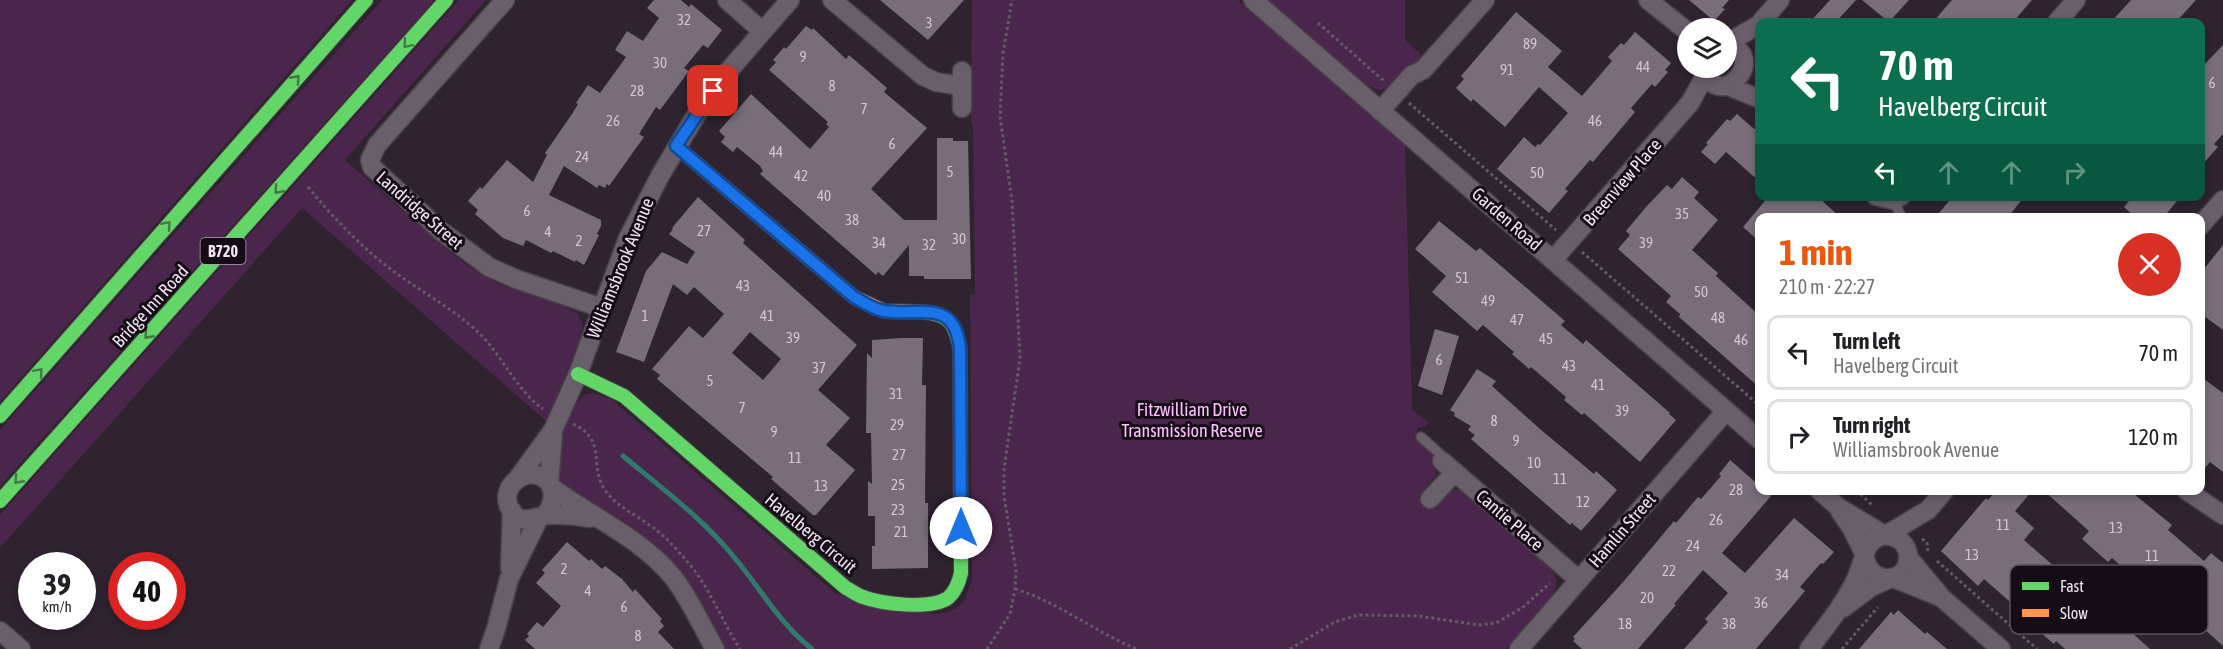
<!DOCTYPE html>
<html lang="en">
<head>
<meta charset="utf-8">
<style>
	:root { --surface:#fff; --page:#f6f6f6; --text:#202124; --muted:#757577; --line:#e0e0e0; --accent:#ea580c }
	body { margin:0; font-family:"Asap Condensed",sans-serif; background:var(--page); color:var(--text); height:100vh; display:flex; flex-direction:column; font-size:22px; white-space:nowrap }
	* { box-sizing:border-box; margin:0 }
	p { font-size:20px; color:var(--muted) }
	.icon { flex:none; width:33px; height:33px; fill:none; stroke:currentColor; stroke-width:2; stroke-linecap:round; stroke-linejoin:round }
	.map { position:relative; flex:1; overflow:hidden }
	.drawer { position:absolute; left:1755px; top:213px; width:450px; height:282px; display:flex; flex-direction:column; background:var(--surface); border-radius:12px; box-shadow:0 3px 9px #0003 }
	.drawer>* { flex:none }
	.banner { position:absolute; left:1755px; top:18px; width:450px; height:183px; border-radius:12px; box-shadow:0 3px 9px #0003; background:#0b6e4f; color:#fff; overflow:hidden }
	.fabs { position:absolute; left:1677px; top:18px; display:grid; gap:12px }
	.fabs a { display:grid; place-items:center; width:60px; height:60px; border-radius:50%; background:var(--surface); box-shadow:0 3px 9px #0003; font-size:30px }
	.speed { position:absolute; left:18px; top:552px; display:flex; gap:12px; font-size:30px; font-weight:700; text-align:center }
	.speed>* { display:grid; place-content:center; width:78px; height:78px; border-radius:50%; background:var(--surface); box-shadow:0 3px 9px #0003; line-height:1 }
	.speed small { font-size:15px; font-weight:400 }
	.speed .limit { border:9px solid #d22; background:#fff; color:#111 }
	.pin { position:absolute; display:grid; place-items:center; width:51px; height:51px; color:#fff; margin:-26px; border-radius:12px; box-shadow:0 3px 9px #0006 }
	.me { position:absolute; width:66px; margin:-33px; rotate:0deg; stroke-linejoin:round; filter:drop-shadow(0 0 4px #0008) }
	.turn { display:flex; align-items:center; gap:21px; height:126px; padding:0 24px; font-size:27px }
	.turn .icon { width:78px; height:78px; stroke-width:2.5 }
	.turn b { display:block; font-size:42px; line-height:51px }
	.lanes { display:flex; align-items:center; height:57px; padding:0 24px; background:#0003; justify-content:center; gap:30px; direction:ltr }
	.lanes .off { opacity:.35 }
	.round { display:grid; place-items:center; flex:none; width:63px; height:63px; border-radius:32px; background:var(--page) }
	.summary { display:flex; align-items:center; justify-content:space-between; height:102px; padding:0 24px }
	h1 { font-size:36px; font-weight:700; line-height:45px; color:var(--accent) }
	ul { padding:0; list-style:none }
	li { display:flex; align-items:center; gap:18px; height:75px; margin:0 12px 9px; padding:0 12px; border:3px solid var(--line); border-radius:12px }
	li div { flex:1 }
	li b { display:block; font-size:22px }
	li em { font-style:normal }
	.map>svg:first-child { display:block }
	.green { fill:#4b264c }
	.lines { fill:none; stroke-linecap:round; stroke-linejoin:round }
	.stream { stroke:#30796e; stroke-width:5 }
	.building { fill:#786d78; fill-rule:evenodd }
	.lane-casing { stroke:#4a404a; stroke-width:12 }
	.street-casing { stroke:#4a404a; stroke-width:21 }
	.fast-casing { stroke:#4a404a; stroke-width:16 }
	.slow-casing { stroke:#4a404a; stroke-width:16 }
	.path { stroke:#645a65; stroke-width:3; stroke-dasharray:3 3; stroke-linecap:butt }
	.lane { stroke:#695f6a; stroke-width:9 }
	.street { stroke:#695f6a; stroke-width:18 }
	.fast { stroke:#63d668; stroke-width:14 }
	.slow { stroke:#ff974d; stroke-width:14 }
	.oneway { stroke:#407b43 }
	.route-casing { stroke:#114b97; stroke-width:15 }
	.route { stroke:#1a73e8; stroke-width:10 }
	.labels { text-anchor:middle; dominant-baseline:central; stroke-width:6; stroke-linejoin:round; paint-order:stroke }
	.number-label { font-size:15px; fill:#d4c6d4 }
	.shield { fill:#150c16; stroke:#b0a3b1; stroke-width:1.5 }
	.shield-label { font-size:16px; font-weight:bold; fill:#f3e4f3 }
	.street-label { font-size:18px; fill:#f3e4f3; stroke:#150c16 }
	.park-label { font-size:18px; fill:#fdc1ff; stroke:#150c16 }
	.key { fill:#150c16; stroke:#584d58; stroke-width:1.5 }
	.key-label { font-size:16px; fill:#f3e4f3 }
</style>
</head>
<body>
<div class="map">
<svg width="2223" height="649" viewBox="0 0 2223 649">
	<rect width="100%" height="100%" fill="#2e232f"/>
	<path class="green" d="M0 0H352L0 402Z
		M382 0H435L0 486V430Z
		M459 0H486L345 160 450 252 475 271 499 284 560 304 578 314 583 325 581 340 546 421 302 208 0 548V515Z
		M972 0H1238L1405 146 1412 409 1429 423 1424 427 1417 428V441L1436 458 1431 464 1437 473 1419 497 1435 510 1452 490H1460L1548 566C1552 571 1556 575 1556 582 1557 600 1518 635 1506 649H725C715 632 708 613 698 596 682 569 660 547 635 529 625 522 615 515 604 510 591 504 568 497 560 486 546 469 568 402 587 394 594 392 603 396 610 398L836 594 934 614 944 613 956 609 964 601 972 580 970 295 975 294 973 127 971 122Z
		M1268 0H1405V40L1422 56C1405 76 1390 103 1363 82Z"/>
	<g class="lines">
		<path class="stream" d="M623 456C663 489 706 521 738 562 762 591 781 625 812 649"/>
	</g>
	<path class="building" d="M654 0H681L689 7 691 4 722 30 708 48 703 45 684 68 689 71 660 110 656 107 639 134 644 137 609 186 607 184 605 188 599 185 597 188 564 166 549 195 601 220V226L597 234 599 235 584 265 576 260 575 262 553 251 551 253 526 240 523 246 503 238 475 214 478 210 468 201 480 187 482 189 507 160 533 182 547 155 545 153 572 114 578 104 576 103 588 85 600 93 626 57 615 50 627 31 643 41 659 18 647 8Z
		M880 0H964L928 40Z
		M1689 0H1729L1722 8 1725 9 1714 21Z
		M1830 0H1856L1836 22H1810Z
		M1862 0H1909L1889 22Z
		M1952 0H2032L2013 22H1933Z
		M2131 0H2196L2176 22H2111Z
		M1516 12 1562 51 1548 67 1582 96 1612 61 1608 57 1621 43 1624 45 1635 32 1671 63 1665 70 1668 72 1655 87 1652 84 1631 108 1635 112 1593 162 1590 160 1565 189 1568 191 1549 213 1497 169 1524 137 1535 147 1538 144 1540 145 1568 113 1539 87 1505 127 1473 99 1471 102 1456 88 1464 79 1461 76Z
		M806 26 812 30 813 28 846 59 849 55 887 88 884 92 927 128 871 189 904 220H937V138H953V141H968L971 279H924V276H909V245L883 276 878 272 876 275 760 174 763 171 760 166 737 147 733 152 721 142 725 137 719 131 751 94 810 149 829 127 826 124 828 122 769 70 776 62 773 60 784 47 786 49Z
		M2223 45V134L2214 144 2218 147 2200 167V69Z
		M1737 114 1760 134V182L1726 152 1715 164 1701 152 1708 144 1706 143 1727 119 1730 121Z
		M1682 177 1699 192 1694 198 1718 220 1692 250 1718 273 1716 276 1760 316V388L1679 317 1680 314 1666 302 1671 296 1618 249 1630 235 1626 231 1646 207 1667 185 1672 189Z
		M1769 196H1817L1841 218H1760V242L1743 227Z
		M1953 196H2025L2007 218H1935Z
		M2133 196H2181L2163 218H2136L2124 207Z
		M698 197 745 240 743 243 857 345 818 390 850 418 826 445 855 470 816 515H813L771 479 773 477 657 379 660 375 652 369 689 326 703 338 724 314 694 287 687 295 673 284 644 362 616 352 646 271 662 252 687 264 695 252 669 234 673 229 672 228ZM750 332 781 359 763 380 732 353Z
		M1439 221 1476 251 1480 248 1565 321 1561 325 1583 344 1586 340 1670 413 1669 414 1676 420 1640 462 1584 413 1582 415 1564 400 1566 397 1531 367 1529 369 1512 354 1514 352 1483 325 1477 331 1432 292 1446 276 1415 249Z
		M2223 245V330L2200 313V274Z
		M1435 329 1459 336 1442 395 1418 386Z
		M901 338H923L922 385H926L925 503H928V568L872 569V546H875V516H868V481L872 484 871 433H866L867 353 872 358V340Z
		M1477 369 1496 381 1492 386 1540 429 1594 474 1596 471 1617 490 1581 531 1572 523 1570 525 1471 439 1475 435 1468 430 1471 426 1454 416 1455 413 1450 410Z
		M2200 376 2223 393V472L2210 462 2200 474Z
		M1730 460 1760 486V490H1765L1771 496 1722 553 1745 573 1794 518 1834 552 1823 564 1821 563 1800 587 1805 591 1756 649H1684L1708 622 1705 619 1728 593 1703 570 1674 604 1676 605 1638 649H1582L1573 641 1575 639 1573 637 1624 581 1674 521 1676 523 1698 497 1701 499 1721 476 1719 474Z
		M1997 490H2033L2015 511 2034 528 2024 540 2064 575 2061 578 2095 607 2100 601 2122 620 2120 622 2150 649H2065L2056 641 2054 644 2041 633 2043 631 1984 579 1978 586 1941 551 1986 498 1988 500Z
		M2043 490H2129L2172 525 2168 530 2204 561 2211 553 2223 563V646L2202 627 2205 624 2155 581 2148 589 2112 558 2108 562 2082 539 2089 531Z
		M567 542 589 561 591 559 602 569 605 566 622 579 633 592 635 589 662 619 660 621 664 626 658 632 674 649H535L525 640 529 636 527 634 537 622 543 627 561 606 536 583 545 573 542 570Z
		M1898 610 1925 634 1927 632 1947 649H1859L1891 612 1894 615Z"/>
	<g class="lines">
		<g class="lane-casing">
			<path id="lane" d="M1893 200 1902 218
				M1421 437 1440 454 1442 461"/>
		</g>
		<g class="street-casing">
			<path id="street" d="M505 0 377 145 370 160 372 167 441 231 489 267 516 279 602 308
				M727 0 762 31
				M832 0 923 76 936 82 961 86
				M1253 0 1760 440
				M1648 0 1688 32
				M1761 22 1780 0
				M2057 22 2076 0
				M1726 44 1760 24
				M1704 68C1717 116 1772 55 1726 45
				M1728 86 1760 99
				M962 108V71
				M1380 111 1412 75 1423 70 1485 0
				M1876 196 1893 200 1901 196
				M2200 226 2223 200
				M1553 260 1690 103 1706 74
				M1442 461 1579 580
				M518 478 553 430 578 374 628 238 661 174 701 107 725 75 790 0
				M549 483 553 435
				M551 487C591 517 640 537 673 577 690 599 701 625 715 649
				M1819 490 1838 507 1884 535
				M2186 490 2223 515
				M1430 499 1455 472
				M1840 511 1852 529 1865 555
				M545 515C555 503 557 483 540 476 521 469 501 488 509 507 519 529 536 515 549 515 563 514 577 516 590 518
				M1886 535 1928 510 1945 490
				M1908 557 1942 598 2001 649
				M510 568 512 511
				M1893 578 1938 596
				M1843 608 1871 587 1889 579
				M0 631 21 649
				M489 649 496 629 509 579 539 518
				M1519 649 1726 411
				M1809 649C1826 626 1844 605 1856 579 1860 571 1865 550 1869 545 1880 529 1905 535 1908 554 1912 582 1871 589 1865 558"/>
		</g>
		<g class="fast-casing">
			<path id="fast" d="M578 374 624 396 846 588C852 591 857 595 863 597 882 604 930 610 948 598 955 592 959 582 961 573L960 348C955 324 950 314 923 312
				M0 416 366 0
				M0 501 446 0"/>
		</g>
		<g class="slow-casing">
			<path id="slow" d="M676 146 854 297 884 311 923 312"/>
		</g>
		<path class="path" d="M1318 23 1384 81
			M1409 103 1556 230
			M308 187C332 216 358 244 389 268 418 290 451 307 478 332 502 355 517 391 543 409
			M1582 252 1760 406
			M573 424C608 440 588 465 605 490 616 506 633 513 648 524 662 533 674 546 685 559 709 585 721 620 740 649
			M1856 490 1872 505
			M1922 539 1927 542 1928 553
			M1937 561 2037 649
			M1015 589C1059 602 1094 632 1137 649
			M987 649 1010 614 1015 589 1016 570 1004 496V469L1020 359 1012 200 1000 117 1003 53 1012 0
			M1290 649 1335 622 1358 615 1419 616 1479 625 1496 623 1522 608 1550 583
			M1842 649 1878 607"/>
		<use href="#lane" class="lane"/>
		<use href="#street" class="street"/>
		<use href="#fast" class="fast"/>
		<use href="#slow" class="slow"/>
	</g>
	<defs><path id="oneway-chevron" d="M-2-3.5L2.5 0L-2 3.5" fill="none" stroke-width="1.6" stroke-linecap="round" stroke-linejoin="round" transform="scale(1.5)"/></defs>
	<g class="oneway">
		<use href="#oneway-chevron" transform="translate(407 44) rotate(131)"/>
		<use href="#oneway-chevron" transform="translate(296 79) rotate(-48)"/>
		<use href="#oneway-chevron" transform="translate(278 190) rotate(132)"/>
		<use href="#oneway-chevron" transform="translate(167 225) rotate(-49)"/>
		<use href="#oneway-chevron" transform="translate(148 335) rotate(132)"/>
		<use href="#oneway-chevron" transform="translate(39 372) rotate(-49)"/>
		<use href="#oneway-chevron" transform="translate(18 480) rotate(132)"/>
	</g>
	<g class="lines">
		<g class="route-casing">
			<path id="route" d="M713 91 676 146 854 297C863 302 873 309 884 311 920 317 954 297 960 348L961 528"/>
		</g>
		<use href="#route" class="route"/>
	</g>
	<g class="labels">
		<g class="number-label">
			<text x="684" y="19">32</text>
			<text x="929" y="22">3</text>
			<text x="1530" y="43">89</text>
			<text x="803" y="56">9</text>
			<text x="660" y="62">30</text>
			<text x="1643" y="66">44</text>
			<text x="1507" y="69">91</text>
			<text x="2212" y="82">6</text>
			<text x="832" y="85">8</text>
			<text x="637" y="90">28</text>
			<text x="864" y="108">7</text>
			<text x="613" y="120">26</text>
			<text x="1595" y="120">46</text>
			<text x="892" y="143">6</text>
			<text x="776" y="151">44</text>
			<text x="582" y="156">24</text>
			<text x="950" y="171">5</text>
			<text x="1537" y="172">50</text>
			<text x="801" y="175">42</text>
			<text x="824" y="195">40</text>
			<text x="527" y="210">6</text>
			<text x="1682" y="213">35</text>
			<text x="852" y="219">38</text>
			<text x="704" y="230">27</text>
			<text x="548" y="231">4</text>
			<text x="959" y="238">30</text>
			<text x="579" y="240">2</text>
			<text x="879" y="242">34</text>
			<text x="1646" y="242">39</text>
			<text x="929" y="244">32</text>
			<text x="1462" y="277">51</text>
			<text x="743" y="285">43</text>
			<text x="1701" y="291">50</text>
			<text x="1488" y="300">49</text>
			<text x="645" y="315">1</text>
			<text x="767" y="315">41</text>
			<text x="1718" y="317">48</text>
			<text x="1517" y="319">47</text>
			<text x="793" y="337">39</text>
			<text x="1546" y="338">45</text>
			<text x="1741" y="339">46</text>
			<text x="1439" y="359">6</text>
			<text x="1569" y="365">43</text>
			<text x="819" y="367">37</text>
			<text x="710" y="380">5</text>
			<text x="1598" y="384">41</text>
			<text x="896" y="393">31</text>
			<text x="742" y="407">7</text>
			<text x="1622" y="410">39</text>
			<text x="1494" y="420">8</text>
			<text x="897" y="424">29</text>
			<text x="774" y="431">9</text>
			<text x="1516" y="440">9</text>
			<text x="899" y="454">27</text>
			<text x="795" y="457">11</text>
			<text x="1534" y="462">10</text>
			<text x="1560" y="478">11</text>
			<text x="898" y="484">25</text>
			<text x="821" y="485">13</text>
			<text x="1736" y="489">28</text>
			<text x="1583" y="501">12</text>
			<text x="898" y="509">23</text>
			<text x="1716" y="519">26</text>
			<text x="2003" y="524">11</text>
			<text x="2116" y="527">13</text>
			<text x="901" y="531">21</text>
			<text x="1693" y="545">24</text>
			<text x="1972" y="554">13</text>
			<text x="2152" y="555">11</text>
			<text x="564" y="568">2</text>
			<text x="1669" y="570">22</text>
			<text x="1782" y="574">34</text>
			<text x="588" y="590">4</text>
			<text x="1647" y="597">20</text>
			<text x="1761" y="602">36</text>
			<text x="624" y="606">6</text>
			<text x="1625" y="623">18</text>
			<text x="1729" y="623">38</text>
			<text x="638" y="635">8</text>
		</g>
		<rect class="shield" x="200.5" y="238" width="45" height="26" rx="4.5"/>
		<g class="shield-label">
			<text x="223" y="251">B720</text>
		</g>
		<g class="street-label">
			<text transform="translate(1622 182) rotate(-49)">Breenview Place</text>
			<text transform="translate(420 210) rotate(41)">Landridge Street</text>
			<text transform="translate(1507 219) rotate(41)">Garden Road</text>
			<text transform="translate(620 268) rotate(-68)">Williamsbrook Avenue</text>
			<text transform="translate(150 306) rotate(-48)">Bridge Inn Road</text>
			<text transform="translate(1510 520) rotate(41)">Cantie Place</text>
			<text transform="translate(1622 530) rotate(-49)">Hamlin Street</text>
			<text transform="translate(811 533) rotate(40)">Havelberg Circuit</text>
		</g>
		<g class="park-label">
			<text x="1192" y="409">Fitzwilliam Drive<tspan x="1192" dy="21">Transmission Reserve</tspan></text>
		</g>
	</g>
	<rect x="2010" y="565" width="198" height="69" rx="9" class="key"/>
	<rect x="2022" y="582" width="27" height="8" fill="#63d668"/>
	<rect x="2022" y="609" width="27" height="8" fill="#ff974d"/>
	<g class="key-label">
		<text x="2060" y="592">Fast</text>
		<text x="2060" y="619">Slow</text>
	</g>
</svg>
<div class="fabs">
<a><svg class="icon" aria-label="layers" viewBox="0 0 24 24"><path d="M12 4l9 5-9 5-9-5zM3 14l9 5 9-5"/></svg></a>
</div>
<div class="speed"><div>39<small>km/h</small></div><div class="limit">40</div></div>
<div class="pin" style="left:713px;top:91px;background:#d93025"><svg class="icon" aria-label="arrive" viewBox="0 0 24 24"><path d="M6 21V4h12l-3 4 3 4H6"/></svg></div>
<svg class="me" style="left:961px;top:528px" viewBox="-20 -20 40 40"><circle r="19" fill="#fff"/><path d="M0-13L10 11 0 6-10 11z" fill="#1a73e8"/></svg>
<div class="banner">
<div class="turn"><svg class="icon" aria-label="left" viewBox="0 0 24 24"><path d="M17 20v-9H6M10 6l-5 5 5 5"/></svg><div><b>70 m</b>Havelberg Circuit</div></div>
<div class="lanes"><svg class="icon" aria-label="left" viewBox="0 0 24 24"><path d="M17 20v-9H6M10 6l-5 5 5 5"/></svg><svg class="icon off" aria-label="ahead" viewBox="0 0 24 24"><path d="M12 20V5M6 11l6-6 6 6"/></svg><svg class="icon off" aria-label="ahead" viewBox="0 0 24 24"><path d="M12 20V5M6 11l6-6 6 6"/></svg><svg class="icon off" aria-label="right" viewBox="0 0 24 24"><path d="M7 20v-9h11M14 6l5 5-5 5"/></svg></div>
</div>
<section class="drawer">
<div class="summary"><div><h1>1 min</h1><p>210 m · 22:27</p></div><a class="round" style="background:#d93025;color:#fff"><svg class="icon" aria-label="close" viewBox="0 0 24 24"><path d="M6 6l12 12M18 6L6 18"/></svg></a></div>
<ul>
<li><svg class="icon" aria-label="left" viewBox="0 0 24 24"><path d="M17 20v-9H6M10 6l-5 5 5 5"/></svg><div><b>Turn left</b><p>Havelberg Circuit</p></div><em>70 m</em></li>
<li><svg class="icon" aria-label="right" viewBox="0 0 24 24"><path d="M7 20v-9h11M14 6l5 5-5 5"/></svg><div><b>Turn right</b><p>Williamsbrook Avenue</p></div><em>120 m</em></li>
</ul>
</section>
</div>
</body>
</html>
